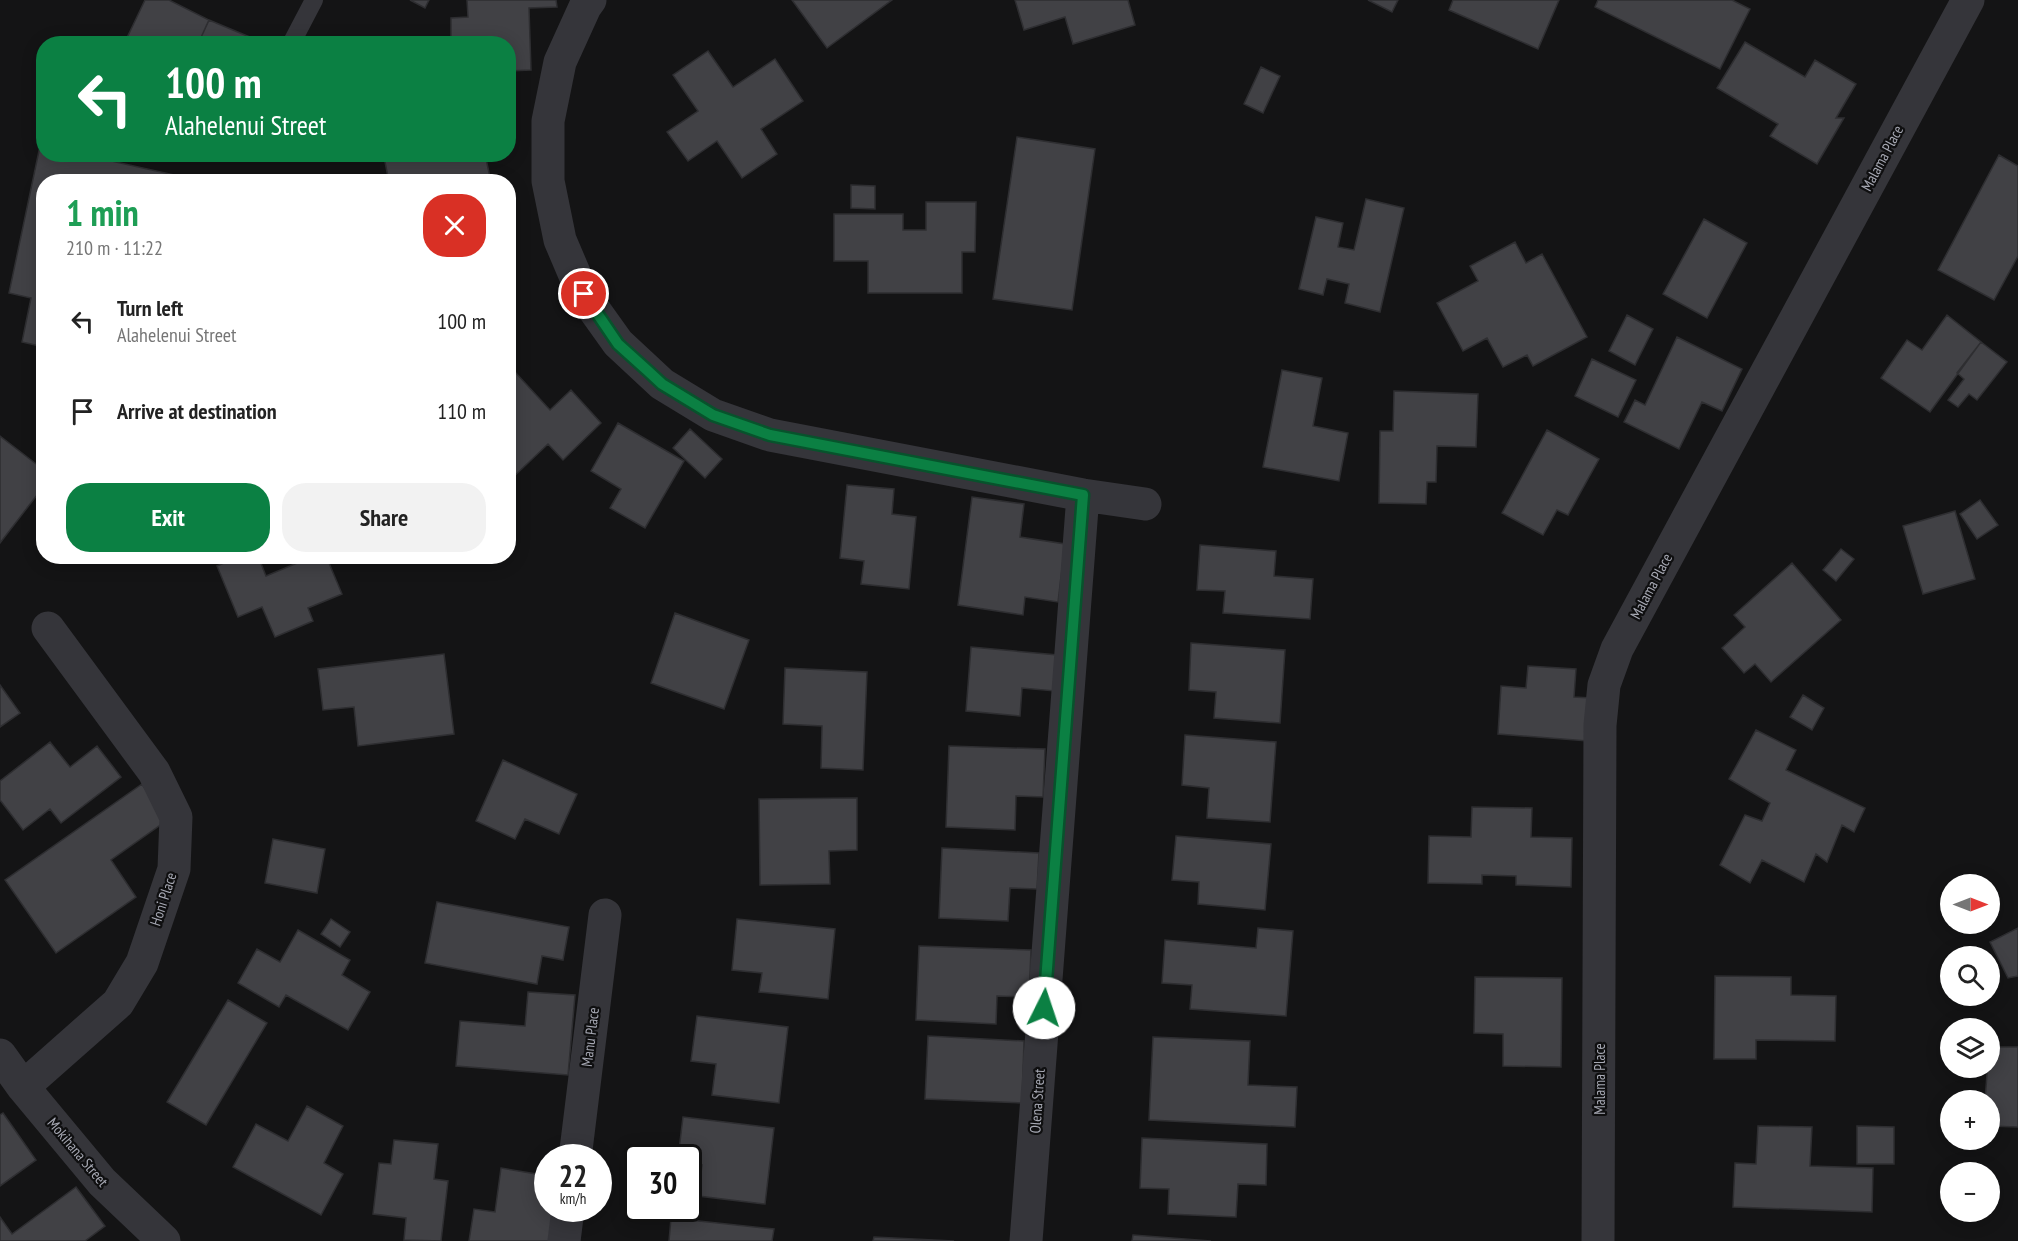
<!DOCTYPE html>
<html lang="en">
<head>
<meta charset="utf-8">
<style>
	:root { --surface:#fff; --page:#f2f2f2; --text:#222; --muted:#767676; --accent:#0b8043 }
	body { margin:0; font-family:"PT Sans Narrow",sans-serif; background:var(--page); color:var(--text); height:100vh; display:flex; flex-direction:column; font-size:22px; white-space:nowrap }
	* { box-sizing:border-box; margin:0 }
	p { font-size:20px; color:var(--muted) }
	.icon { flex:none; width:33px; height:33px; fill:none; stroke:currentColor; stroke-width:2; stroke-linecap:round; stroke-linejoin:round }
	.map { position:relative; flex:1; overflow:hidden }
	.drawer { position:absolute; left:36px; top:174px; width:480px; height:390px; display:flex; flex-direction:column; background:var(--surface); border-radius:24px; box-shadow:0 3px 15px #0003 }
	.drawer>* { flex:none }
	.hud { position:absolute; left:36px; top:36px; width:480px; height:126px; border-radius:24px; box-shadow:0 3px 15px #0003; background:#0b8043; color:#fff; overflow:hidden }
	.needle { width:39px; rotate:90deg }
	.controls { position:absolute; left:1940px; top:874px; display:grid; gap:12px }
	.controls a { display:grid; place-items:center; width:60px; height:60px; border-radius:50%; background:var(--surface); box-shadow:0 3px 15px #0003; font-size:30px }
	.speed { position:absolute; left:534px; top:1144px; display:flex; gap:12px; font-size:30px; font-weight:700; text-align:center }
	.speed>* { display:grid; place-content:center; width:78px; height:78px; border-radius:50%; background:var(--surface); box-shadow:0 3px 15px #0003; line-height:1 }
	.speed small { font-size:15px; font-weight:400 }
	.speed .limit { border:3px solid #111; border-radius:9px; background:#fff; color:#111 }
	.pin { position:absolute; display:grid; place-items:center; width:51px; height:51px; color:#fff; margin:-26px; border:3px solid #fff; border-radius:50%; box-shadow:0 2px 6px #0007 }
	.me { position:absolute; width:66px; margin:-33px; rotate:4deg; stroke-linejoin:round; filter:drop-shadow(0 0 4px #0008) }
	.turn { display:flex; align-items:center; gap:21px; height:126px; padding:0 30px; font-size:27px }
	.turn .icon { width:78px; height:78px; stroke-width:2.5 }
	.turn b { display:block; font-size:42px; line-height:51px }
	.round { display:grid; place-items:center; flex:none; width:63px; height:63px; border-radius:24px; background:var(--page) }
	.summary { display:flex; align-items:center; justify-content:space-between; height:102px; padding:0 30px }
	h1 { font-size:36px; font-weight:600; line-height:45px; color:#1e9e55 }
	.primary-button { display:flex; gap:12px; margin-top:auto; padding:12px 30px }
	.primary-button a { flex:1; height:69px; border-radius:24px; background:var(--accent); color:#fff; font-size:24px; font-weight:600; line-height:69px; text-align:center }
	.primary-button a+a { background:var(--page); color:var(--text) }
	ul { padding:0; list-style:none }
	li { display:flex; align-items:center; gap:18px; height:90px; padding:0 30px }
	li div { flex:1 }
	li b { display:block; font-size:22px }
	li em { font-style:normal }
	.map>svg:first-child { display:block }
	.building { fill:#414145; stroke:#2e2e31; stroke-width:1.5 }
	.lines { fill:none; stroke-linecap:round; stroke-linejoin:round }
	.lane { stroke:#35353a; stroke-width:18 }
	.street { stroke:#35353a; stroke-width:33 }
	.route-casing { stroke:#07532c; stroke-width:15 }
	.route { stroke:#0b8043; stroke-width:10 }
	.labels { text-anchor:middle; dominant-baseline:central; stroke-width:4.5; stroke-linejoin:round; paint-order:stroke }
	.street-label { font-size:15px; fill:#a7a9b4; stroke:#0f0f10 }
</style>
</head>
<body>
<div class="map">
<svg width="2018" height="1241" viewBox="0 0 2018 1241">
	<rect width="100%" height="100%" fill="#141415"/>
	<path class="building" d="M145 0H169L209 20 198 44H124Z
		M410 0H429L425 8Z
		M467 0H556L557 7 529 8 531 70 508 71V44H451V18L468 17Z
		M792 0H892L827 48Z
		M1015 0H1128L1135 25 1073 44 1065 17 1024 30Z
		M1368 0H1398L1392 12Z
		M1453 0H1559L1538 49 1449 10Z
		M1598 0H1732L1750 9 1720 69 1595 7Z
		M209 20 257 40 256 44H198Z
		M1745 42 1805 77 1815 60 1856 84 1836 118H1844L1817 164 1770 136 1778 124 1717 88Z
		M708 51 733 87 775 59 803 101 761 129 777 154 742 178 717 141 688 161 667 132 698 111 673 75Z
		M1261 67 1280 76 1263 113 1244 104Z
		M1017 137 1095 149 1072 310 993 299Z
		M40 146 44 147V154H80L179 176 178 182H44V347L22 342 31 298 9 293Z
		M393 154H485L491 182H389L384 157Z
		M1999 155 2018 166V256L1994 300 1938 270Z
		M851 185 875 186V209L851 208Z
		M1366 199 1404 208 1380 312 1345 303 1349 284 1327 279 1323 295 1299 289 1316 217 1343 223 1338 247 1354 250Z
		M926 202H976L975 252H962V293H868V261H834V214H903V230H926Z
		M1704 219 1747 243 1707 318 1663 294Z
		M1515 242 1526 263 1542 254 1587 337 1533 366 1527 355 1503 367 1487 338 1463 351 1437 303 1478 281 1470 266Z
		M1627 315 1653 329 1635 365 1609 351Z
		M1947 315 1981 342 1930 412 1881 378 1907 340 1922 350Z
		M1677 337 1742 369 1722 411 1702 402 1679 449 1624 422 1635 400 1645 405Z
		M1981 342 2007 362 1977 400 1969 394 1958 407 1948 400 1964 379 1957 373Z
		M1592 359 1636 380 1618 417 1575 396Z
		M1282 370 1322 378 1313 426 1348 433 1339 481 1263 467Z
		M515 372 550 410 571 390 601 423 563 460 548 444 508 482V449L513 444 508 439V378Z
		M1394 391 1478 394 1476 447 1437 446 1436 482H1427L1426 504 1379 503 1380 431H1393Z
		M618 423 684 461 645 528 610 508 621 489 591 471Z
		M690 429 722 459 705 478 673 448Z
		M1547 430 1599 459 1568 515 1557 510 1543 535 1502 513Z
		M0 436 44 470V486L0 543Z
		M847 485 894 489 892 514 916 517 909 589 861 584 864 561 840 558Z
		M972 497 1024 504 1020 537 1065 544 1058 602 1025 597 1023 615 958 605Z
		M1980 500 1998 525 1977 539 1960 514Z
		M1955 511 1975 579 1923 594 1903 526Z
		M1200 545 1276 551 1274 576 1313 579 1310 619 1223 613 1225 591 1197 590Z
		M1841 549 1854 559 1836 581 1823 570Z
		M240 556H258L266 576 314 556H326L342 594 308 608 313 621 275 637 262 607 238 617 217 566Z
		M1792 563 1841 620 1771 682 1755 664 1744 673 1722 648 1745 627 1734 615Z
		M675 613 749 640 724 709 651 683Z
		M1191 643 1285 650 1280 723 1214 718 1216 692 1189 690Z
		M971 647 1058 655 1055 691 1022 688 1020 716 966 711Z
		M444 654 454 734 358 746 354 707 323 710 318 669Z
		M1528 666 1576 669 1574 697 1591 698 1588 741 1498 734 1501 686 1526 688Z
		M785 668 867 672 863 770 821 768 822 726 783 724Z
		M0 685 20 713 0 727Z
		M1803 695 1824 708 1812 730 1790 717Z
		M1756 730 1796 750 1786 770 1865 808 1854 832 1842 825 1827 862 1816 854 1804 882 1762 860 1750 883 1720 865 1745 815 1762 821 1770 803 1729 779Z
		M1185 735 1276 742 1270 822 1207 818 1209 788 1182 785Z
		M50 742 70 767 97 746 121 777 61 823 50 809 23 830 0 800V781Z
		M949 746 1045 749 1043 797 1016 796 1015 830 946 827Z
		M503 760 577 794 559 834 525 819 515 839 476 821Z
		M142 784 166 821 111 860 136 897 56 953 5 880Z
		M857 798V850L829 851 830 884 760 885 759 799Z
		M1472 807 1532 808 1531 837 1572 838 1571 887 1516 885V876L1482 875V884L1428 883 1429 836 1471 837Z
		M1176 836 1271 844 1265 910 1198 904 1199 882 1172 880Z
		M273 839 325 849 317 893 265 883Z
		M942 848 1039 853 1037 889 1010 888 1008 921 939 918Z
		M437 902 569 927 563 960 542 956 537 984 425 963Z
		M331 919 350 932 340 947 321 934Z
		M737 919 835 929 828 999 759 992 762 973 732 970Z
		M1258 928 1293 931 1286 1016 1190 1009 1192 985 1162 983 1165 940 1256 948Z
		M2018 928V976L2008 978 1990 942Z
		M298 930 350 960 342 975 370 992 348 1030 286 995 279 1007 238 983 257 949 280 962Z
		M919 946 1031 950 1029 997 997 996 996 1024 916 1020Z
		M1715 976 1791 977V995L1836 996 1835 1041 1756 1040V1059H1714Z
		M1475 977 1562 978 1561 1067 1503 1066V1034L1474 1033Z
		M528 992 575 995 568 1075 456 1066 460 1021 525 1026Z
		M228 1000 267 1023 206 1125 167 1102Z
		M697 1016 788 1027 779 1103 712 1095 716 1064 691 1061Z
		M928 1036 1024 1041 1022 1103 925 1099Z
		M1153 1037 1250 1041 1248 1085 1297 1087 1295 1127 1149 1120Z
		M1989 1047H2018V1127L1989 1126V1101H1985Z
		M307 1106 343 1126 324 1163 343 1174 321 1215 233 1167 256 1124 288 1141Z
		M3 1113 36 1160 0 1186V1115Z
		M683 1117 774 1128 765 1204 698 1196 702 1165 688 1163V1158H678Z
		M1758 1126 1812 1127 1810 1166 1873 1168 1872 1212 1733 1207 1735 1163 1756 1164Z
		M1857 1126 1894 1127V1164H1857Z
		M1142 1138 1267 1144 1266 1185 1238 1184 1236 1217 1168 1214 1169 1189 1140 1188Z
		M394 1140 438 1144 434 1179 448 1181 441 1241 404 1240 406 1218 373 1214 379 1163 391 1164Z
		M501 1168 548 1176V1209H557L552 1241H469L474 1209 495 1212Z
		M76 1187 105 1226 85 1241H0V1217L12 1234Z
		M671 1218 774 1229 772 1241H669Z
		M1133 1235 1211 1241H1132Z
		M874 1237 954 1241H873Z"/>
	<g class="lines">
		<path class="lane" d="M291 44 314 0"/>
		<path class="street" d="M590 0 585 7 560 62 548 121V181L560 240 583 294 618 343 662 384 713 415 770 435 1083 495 1145 504
			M0 1055 23 1087 102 1182 164 1241
			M23 1087 118 1003 142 963 174 869 176 817 154 772 48 628
			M575 1158 605 915
			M564 1241 568 1209
			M1026 1241 1083 495
			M1598 1241 1600 725 1604 685 1617 649 1968 0"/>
	</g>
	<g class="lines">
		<g class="route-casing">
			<path id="route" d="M584 294 618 344 648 371 662 384 713 415 770 435 1083 495 1044 1008"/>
		</g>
		<use href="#route" class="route"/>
	</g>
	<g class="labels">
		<g class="street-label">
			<text transform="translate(1882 158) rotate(-62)">Malama Place</text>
			<text transform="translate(1651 586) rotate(-62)">Malama Place</text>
			<text transform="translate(163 899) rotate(-72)">Honi Place</text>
			<text transform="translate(590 1037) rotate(-83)">Manu Place</text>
			<text transform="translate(1599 1079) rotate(-90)">Malama Place</text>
			<text transform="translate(1037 1101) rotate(-86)">Olena Street</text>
			<text transform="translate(78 1152) rotate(50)">Mokihana Street</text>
		</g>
	</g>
</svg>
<div class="controls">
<a><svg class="needle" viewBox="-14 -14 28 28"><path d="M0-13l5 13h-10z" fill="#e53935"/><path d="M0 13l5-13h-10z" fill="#767676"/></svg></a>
<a><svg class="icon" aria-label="search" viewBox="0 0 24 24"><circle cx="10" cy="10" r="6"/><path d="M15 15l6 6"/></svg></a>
<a><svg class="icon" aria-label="layers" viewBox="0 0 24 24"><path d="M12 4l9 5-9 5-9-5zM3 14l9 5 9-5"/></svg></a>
<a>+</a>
<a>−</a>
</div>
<div class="speed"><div>22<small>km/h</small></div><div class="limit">30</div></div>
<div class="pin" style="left:584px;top:294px;background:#d93025"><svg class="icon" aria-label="arrive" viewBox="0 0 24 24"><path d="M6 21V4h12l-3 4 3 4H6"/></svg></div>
<svg class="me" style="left:1044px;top:1008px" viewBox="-20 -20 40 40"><circle r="19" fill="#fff"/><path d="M0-13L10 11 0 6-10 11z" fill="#0b8043"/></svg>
<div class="hud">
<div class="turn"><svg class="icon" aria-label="left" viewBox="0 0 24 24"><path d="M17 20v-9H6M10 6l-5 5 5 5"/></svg><div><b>100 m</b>Alahelenui Street</div></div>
</div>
<section class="drawer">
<div class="summary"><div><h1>1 min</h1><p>210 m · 11:22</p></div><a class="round" style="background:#d93025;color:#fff"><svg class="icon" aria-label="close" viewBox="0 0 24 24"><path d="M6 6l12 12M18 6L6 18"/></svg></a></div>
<ul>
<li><svg class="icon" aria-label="left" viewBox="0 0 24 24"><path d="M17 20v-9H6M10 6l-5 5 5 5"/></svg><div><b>Turn left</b><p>Alahelenui Street</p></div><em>100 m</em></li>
<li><svg class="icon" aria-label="arrive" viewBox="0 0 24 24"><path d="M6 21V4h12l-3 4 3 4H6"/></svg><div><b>Arrive at destination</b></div><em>110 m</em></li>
</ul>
<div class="primary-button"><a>Exit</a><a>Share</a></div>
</section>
</div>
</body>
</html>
